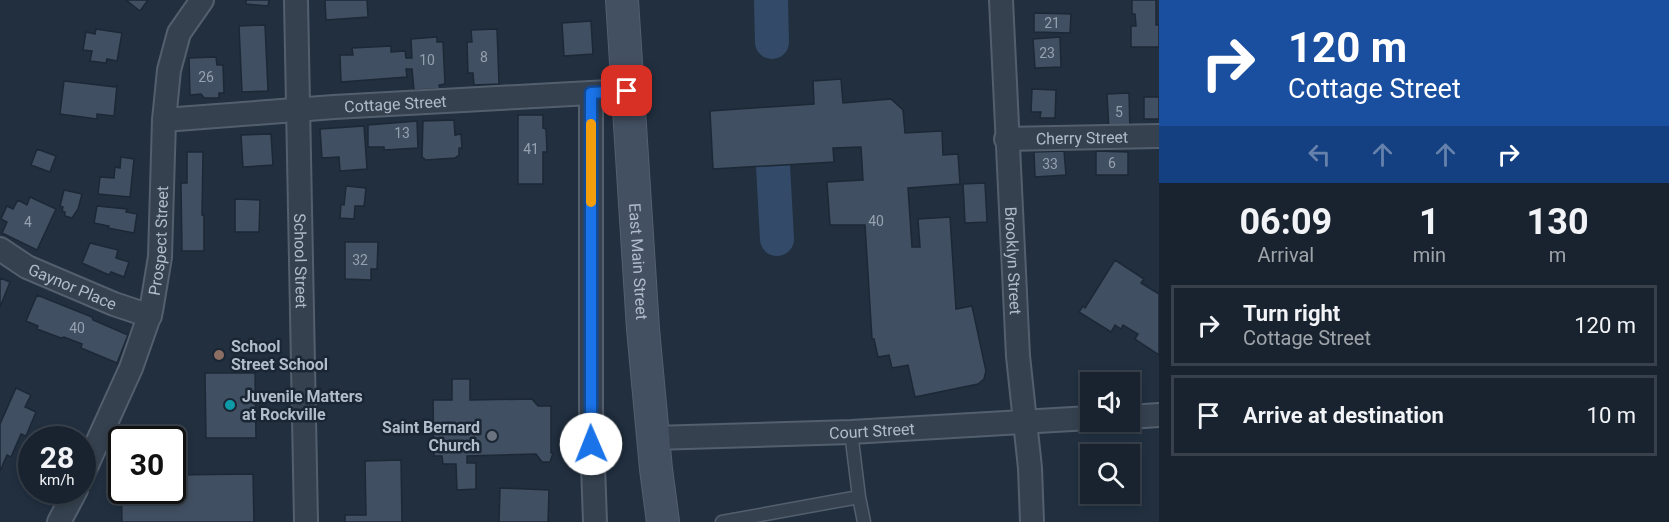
<!DOCTYPE html>
<html lang="en">
<head>
<meta charset="utf-8">
<style>
	:root { --surface:#19232f; --page:#262f3b; --text:#f1f3f6; --muted:#9fa4aa; --line:#37404b }
	body { margin:0; font-family:Roboto,sans-serif; background:var(--page); color:var(--text); height:100vh; display:flex; flex-direction:column; font-size:22px; white-space:nowrap }
	* { box-sizing:border-box; margin:0 }
	p { font-size:20px; color:var(--muted) }
	.icon { flex:none; width:33px; height:33px; fill:none; stroke:currentColor; stroke-width:2; stroke-linecap:round; stroke-linejoin:round }
	.map { position:relative; flex:1; overflow:hidden }
	.sheet { display:flex; flex-direction:column; background:var(--surface); width:510px }
	.sheet>* { flex:none }
	.top-card { background:#1a4fa0; color:#fff; overflow:hidden }
	.controls { position:absolute; left:1080px; top:372px; display:grid; gap:12px }
	.controls a { display:grid; place-items:center; width:60px; height:60px; border-radius:0px; background:var(--surface); box-shadow:0 3px 9px #0003,0 0 0 2px var(--line); font-size:30px }
	.speed { position:absolute; left:18px; top:426px; display:flex; gap:12px; font-size:30px; font-weight:700; text-align:center }
	.speed>* { display:grid; place-content:center; width:78px; height:78px; border-radius:50%; background:var(--surface); box-shadow:0 3px 9px #0003,0 0 0 2px var(--line); line-height:1 }
	.speed small { font-size:15px; font-weight:400 }
	.speed .limit { border:3px solid #111; border-radius:9px; background:#fff; color:#111 }
	.pin { position:absolute; display:grid; place-items:center; width:51px; height:51px; color:#fff; margin:-26px; border-radius:12px; box-shadow:0 3px 9px #0006 }
	.me { position:absolute; width:66px; margin:-33px; rotate:359deg; stroke-linejoin:round; filter:drop-shadow(0 0 4px #0008) }
	.turn { display:flex; align-items:center; gap:21px; height:126px; padding:0 30px; font-size:27px }
	.turn .icon { width:78px; height:78px; stroke-width:2.5 }
	.turn b { display:block; font-size:42px; line-height:51px }
	.lanes { display:flex; align-items:center; height:57px; padding:0 30px; background:#0003; justify-content:center; gap:30px; direction:ltr }
	.lanes .off { opacity:.35 }
	.eta { display:flex; justify-content:space-evenly; align-items:center; height:102px; text-align:center }
	.eta b { font-size:36px; font-weight:700; line-height:42px }
	ul { padding:0; list-style:none }
	li { display:flex; align-items:center; gap:18px; height:81px; margin:0 12px 9px; padding:0 18px; border:3px solid var(--line); border-radius:0px }
	li div { flex:1 }
	li b { display:block; font-size:22px }
	li em { font-style:normal }
	main { display:flex; flex:1; min-height:0 }
	.map>svg:first-child { display:block }
	.lines { fill:none; stroke-linecap:round; stroke-linejoin:round }
	.river { stroke:#334b68; stroke-width:34 }
	.building { fill:#404f61; stroke:#1c2836; stroke-width:1.5 }
	.service-casing { stroke:#535f6d; stroke-width:15 }
	.minor-casing { stroke:#535f6d; stroke-width:26 }
	.secondary-casing { stroke:#535f6d; stroke-width:34 }
	.service { stroke:#35414f; stroke-width:12 }
	.minor { stroke:#35414f; stroke-width:22 }
	.secondary { stroke:#435062; stroke-width:32 }
	.route-casing { stroke:#114b97; stroke-width:15 }
	.route { stroke:#1a73e8; stroke-width:10 }
	.slow { stroke:#f59e0b; stroke-width:10 }
	.education-dot { fill:#8d6e63; stroke:#1a2634; stroke-width:2 }
	.culture-dot { fill:#0f9aa8; stroke:#1a2634; stroke-width:2 }
	.worship-dot { fill:#6b7280; stroke:#1a2634; stroke-width:2 }
	.labels { text-anchor:middle; dominant-baseline:central; stroke-width:5; stroke-linejoin:round; paint-order:stroke }
	.number-label { font-size:14px; fill:#95a1b0 }
	.street-label { font-size:16px; fill:#b1bcca; stroke:#1a2634 }
	.poi-label { font-size:16px; font-weight:bold; fill:#b1bcca; stroke:#1a2634; text-anchor:start }
</style>
</head>
<body>
<main>
<div class="map">
<svg width="1159" height="522" viewBox="0 0 1159 522">
	<rect width="100%" height="100%" fill="#212f3f"/>
	<g class="lines">
		<path class="river" d="M771 0 772 42
			M773 166 777 239"/>
	</g>
	<path class="building" d="M126 0H148L140 11Z
		M246 0H269L268 6 246 4Z
		M325 0H367L368 17 326 20Z
		M1132 0H1156V25H1159V47H1131V26H1136L1135 14H1132Z
		M1034 13 1071 14 1070 33 1034 32Z
		M591 21 593 54 564 56 562 23Z
		M265 25 268 91 242 92 239 26Z
		M96 29 122 33 117 61 107 59 106 63 90 61 92 51 83 50 86 32 95 34Z
		M497 29 499 84 474 85 473 73H468L467 42H472L471 30Z
		M437 37V42H443L445 84 439 85 440 89 414 90 412 69H406L407 77 341 82 340 55H353L352 48 391 46V52L405 51 406 58H412L411 39Z
		M1060 37 1061 67 1035 68 1033 39Z
		M216 57 217 65H223L224 93H219V98H204L201 94 190 95 189 58Z
		M841 79 843 103 891 99 903 110 905 133 942 131 943 155 958 154 960 184 908 188 912 247H920L918 219 950 217 956 309 972 306 986 371 984 379 978 384 915 397 908 365 892 368 889 355 878 357 874 339H872L865 225H830L827 182 863 180 861 147 833 148 834 162 713 169 710 111 814 104 813 81Z
		M64 81 115 87 117 85 114 116 97 114V119L60 114Z
		M1032 89 1056 90 1055 118H1040L1041 112H1031Z
		M1129 93 1130 131 1109 132 1107 94Z
		M1144 97H1159V119H1144Z
		M518 115H543V128L546 129 547 152H543V184H518Z
		M454 120 455 135 461 134 462 148H459V155L455 158 426 160 422 157 423 121Z
		M417 121 418 148 384 150V147H368V125Z
		M364 126 367 169 340 171 339 157 322 158 320 129Z
		M271 134 273 165 243 167 241 135Z
		M37 149 56 156 50 172 31 165Z
		M1064 151 1066 175 1035 177 1034 152Z
		M1096 151 1128 152V175H1096Z
		M187 152H203L202 215H204V251H182L181 183H187Z
		M121 157 134 159 130 197 98 194 100 177 114 178 115 167 120 168Z
		M985 183 987 222 965 223 963 184Z
		M346 186 366 188 364 206H355L354 219 340 218 341 204 344 205Z
		M64 190 82 194 78 209 72 218 65 216V212L62 211 63 207 60 206Z
		M30 197 56 209 37 250 2 233 7 222 1 219 7 206 13 209 18 200 27 205Z
		M235 199 260 200 259 232H235Z
		M97 206 127 209 126 212 137 214 134 233 108 228 109 226 94 223Z
		M345 242H378L377 269H371V280L345 279Z
		M90 243 118 250 116 258 129 262 124 277 111 272 109 275 82 263Z
		M1115 260 1144 279 1141 283 1159 294V355L1135 339 1138 334 1123 325 1121 329 1115 325 1111 332 1079 312 1083 306 1085 308Z
		M0 278 10 282 0 307Z
		M37 295 92 317 93 320 128 335 117 363 81 348 82 344 64 337 61 338 37 329 38 326 26 321Z
		M205 373H255L256 438H206Z
		M452 379H470V400L532 399 538 406H551V453H553L550 462H542L536 454 467 456V463H476V489L457 490 456 464H443L442 456H434L433 400H452Z
		M16 388 31 395 25 407 36 412 26 436 21 434 11 457 7 455 0 471V424Z
		M401 460 402 522H345V515H366L365 461Z
		M253 474 254 522H122L121 476 122 490H172V475Z
		M500 488 549 490 548 522H499Z"/>
	<g class="lines">
		<g class="service-casing">
			<path id="service" d="M851 432 859 497 864 522
				M722 522 859 497"/>
		</g>
		<g class="minor-casing">
			<g id="minor">
				<path id="s1" d="M296 0 306 522"/>
				<path id="s2" d="M1001 0 1018 356 1030 468 1032 522"/>
				<path d="M591 93V408L595 522"/>
				<path id="s3" d="M164 120 334 107 627 91"/>
				<path id="s4" d="M1006 139 1159 136"/>
				<path id="s5" d="M0 249 27 267 114 304 150 316"/>
				<path d="M1130 417 1159 415"/>
				<path id="s6" d="M653 438 851 432 1090 418"/>
				<path id="s7" d="M82 476 131 368 151 311 160 257 164 120 169 70 179 33 202 0"/>
				<path d="M59 522 76 490"/>
			</g>
		</g>
		<g class="secondary-casing">
			<g id="secondary">
				<path id="s8" d="M622 0 643 329 656 469 663 522"/>
			</g>
		</g>
		<use href="#service" class="service"/>
		<use href="#minor" class="minor"/>
		<use href="#secondary" class="secondary"/>
	</g>
	<g class="lines">
		<g class="route-casing">
			<path id="route" d="M591 444V93L627 91"/>
		</g>
		<use href="#route" class="route"/>
		<path class="slow" d="M591 202V124"/>
	</g>
	<circle class="education-dot" cx="219" cy="355" r="6"/>
	<circle class="culture-dot" cx="230" cy="405" r="6"/>
	<circle class="worship-dot" cx="492" cy="436" r="6"/>
	<g class="labels">
		<g class="number-label">
			<text x="1052" y="23">21</text>
			<text x="1047" y="53">23</text>
			<text x="484" y="57">8</text>
			<text x="427" y="60">10</text>
			<text x="206" y="77">26</text>
			<text x="1119" y="112">5</text>
			<text x="402" y="133">13</text>
			<text x="531" y="149">41</text>
			<text x="1112" y="163">6</text>
			<text x="1050" y="164">33</text>
			<text x="876" y="221">40</text>
			<text x="28" y="222">4</text>
			<text x="360" y="260">32</text>
			<text x="77" y="328">40</text>
		</g>
		<g class="street-label">
			<text stroke="none"><textPath href="#s3" startOffset="232">Cottage Street</textPath></text>
			<text stroke="none"><textPath href="#s4" startOffset="76">Cherry Street</textPath></text>
			<text stroke="none"><textPath href="#s7" startOffset="250">Prospect Street</textPath></text>
			<text stroke="none"><textPath href="#s1" startOffset="261">School Street</textPath></text>
			<text stroke="none"><textPath href="#s8" startOffset="262">East Main Street</textPath></text>
			<text stroke="none"><textPath href="#s2" startOffset="261">Brooklyn Street</textPath></text>
			<text stroke="none"><textPath href="#s5" startOffset="82">Gaynor Place</textPath></text>
			<text stroke="none"><textPath href="#s6" startOffset="219">Court Street</textPath></text>
		</g>
		<g class="poi-label">
			<text x="231" y="346">School<tspan x="231" dy="18">Street School</tspan></text>
			<text x="242" y="396">Juvenile Matters<tspan x="242" dy="18">at Rockville</tspan></text>
			<text x="480" y="427" text-anchor="end">Saint Bernard<tspan x="480" dy="18">Church</tspan></text>
		</g>
	</g>
</svg>
<div class="controls">
<a><svg class="icon" aria-label="sound" viewBox="0 0 24 24"><path d="M4 9h4l5-4v14l-5-4H4zM17 9q2 3 0 6"/></svg></a>
<a><svg class="icon" aria-label="search" viewBox="0 0 24 24"><circle cx="10" cy="10" r="6"/><path d="M15 15l6 6"/></svg></a>
</div>
<div class="speed"><div>28<small>km/h</small></div><div class="limit">30</div></div>
<div class="pin" style="left:627px;top:91px;background:#d93025"><svg class="icon" aria-label="arrive" viewBox="0 0 24 24"><path d="M6 21V4h12l-3 4 3 4H6"/></svg></div>
<svg class="me" style="left:591px;top:444px" viewBox="-20 -20 40 40"><circle r="19" fill="#fff"/><path d="M0-13L10 11 0 6-10 11z" fill="#1a73e8"/></svg>
</div>
<section class="sheet">
<div class="top-card">
<div class="turn"><svg class="icon" aria-label="right" viewBox="0 0 24 24"><path d="M7 20v-9h11M14 6l5 5-5 5"/></svg><div><b>120 m</b>Cottage Street</div></div>
<div class="lanes"><svg class="icon off" aria-label="left" viewBox="0 0 24 24"><path d="M17 20v-9H6M10 6l-5 5 5 5"/></svg><svg class="icon off" aria-label="ahead" viewBox="0 0 24 24"><path d="M12 20V5M6 11l6-6 6 6"/></svg><svg class="icon off" aria-label="ahead" viewBox="0 0 24 24"><path d="M12 20V5M6 11l6-6 6 6"/></svg><svg class="icon" aria-label="right" viewBox="0 0 24 24"><path d="M7 20v-9h11M14 6l5 5-5 5"/></svg></div>
</div>
<div class="eta">
<div><b>06:09</b><p>Arrival</p></div>
<div><b>1</b><p>min</p></div>
<div><b>130</b><p>m</p></div>
</div>
<ul>
<li><svg class="icon" aria-label="right" viewBox="0 0 24 24"><path d="M7 20v-9h11M14 6l5 5-5 5"/></svg><div><b>Turn right</b><p>Cottage Street</p></div><em>120 m</em></li>
<li><svg class="icon" aria-label="arrive" viewBox="0 0 24 24"><path d="M6 21V4h12l-3 4 3 4H6"/></svg><div><b>Arrive at destination</b></div><em>10 m</em></li>
</ul>
</section>
</main>
</body>
</html>
